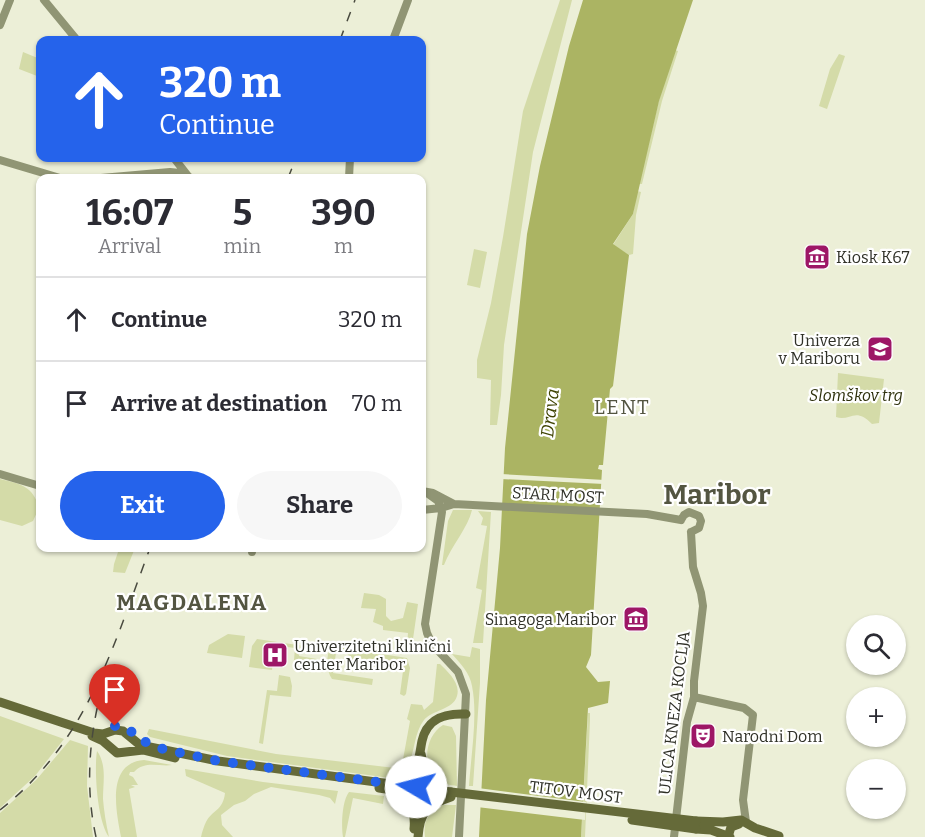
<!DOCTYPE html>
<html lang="en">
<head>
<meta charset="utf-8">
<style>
	:root { --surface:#fff; --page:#f7f7f7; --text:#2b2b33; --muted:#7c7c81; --line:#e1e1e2; --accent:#2563eb }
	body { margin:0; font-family:Bitter,serif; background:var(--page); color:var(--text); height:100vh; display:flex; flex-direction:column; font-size:22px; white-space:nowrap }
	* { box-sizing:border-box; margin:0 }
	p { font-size:20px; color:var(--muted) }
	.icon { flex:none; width:33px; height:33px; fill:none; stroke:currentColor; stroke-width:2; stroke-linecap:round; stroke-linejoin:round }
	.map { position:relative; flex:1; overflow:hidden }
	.details { position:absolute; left:36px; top:174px; width:390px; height:378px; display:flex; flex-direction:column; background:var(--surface); border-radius:12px; box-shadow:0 2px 4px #0004 }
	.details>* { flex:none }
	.guide { position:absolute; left:36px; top:36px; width:390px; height:126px; border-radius:12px; box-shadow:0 2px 4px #0004; background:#2563eb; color:#fff; overflow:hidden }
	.fabs { position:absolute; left:846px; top:615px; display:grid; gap:12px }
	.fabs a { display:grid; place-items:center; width:60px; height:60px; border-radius:50%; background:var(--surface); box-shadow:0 2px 4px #0004; font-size:30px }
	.pin { position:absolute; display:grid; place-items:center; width:51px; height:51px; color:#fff; margin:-62px -26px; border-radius:50% 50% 50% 0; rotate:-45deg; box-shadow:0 0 6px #0007 }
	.pin .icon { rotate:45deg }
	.me { position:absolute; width:66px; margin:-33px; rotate:278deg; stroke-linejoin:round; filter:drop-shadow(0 0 4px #0008) }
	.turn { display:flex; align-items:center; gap:21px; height:126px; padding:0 24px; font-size:27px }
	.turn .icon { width:78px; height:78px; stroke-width:2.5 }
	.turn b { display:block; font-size:42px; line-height:51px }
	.eta { display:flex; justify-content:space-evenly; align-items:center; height:102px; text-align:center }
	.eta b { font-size:36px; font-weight:700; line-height:42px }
	.button { display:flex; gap:12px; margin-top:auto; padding:12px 24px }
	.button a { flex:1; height:69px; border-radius:36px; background:var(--accent); color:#fff; font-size:24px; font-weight:700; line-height:69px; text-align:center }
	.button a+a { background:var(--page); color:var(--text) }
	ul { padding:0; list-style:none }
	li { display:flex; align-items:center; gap:18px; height:84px; padding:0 24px; border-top:2px solid var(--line) }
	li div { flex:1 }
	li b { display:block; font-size:22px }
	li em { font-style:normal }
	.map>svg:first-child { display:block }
	.green { fill:#d4dba8 }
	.water { fill:#abb463 }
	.pier { fill:#ecefd7 }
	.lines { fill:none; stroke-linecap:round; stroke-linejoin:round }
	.tertiary { stroke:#909574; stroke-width:8 }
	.secondary { stroke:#656a39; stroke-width:9 }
	.rail { stroke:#494a3f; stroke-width:1.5; stroke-dasharray:10 10; stroke-linecap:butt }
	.secondary-bridge { stroke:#656a39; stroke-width:9 }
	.route { stroke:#2563eb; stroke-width:10; stroke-dasharray:0 18 }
	.labels { text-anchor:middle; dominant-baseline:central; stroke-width:4.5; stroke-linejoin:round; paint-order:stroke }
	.poi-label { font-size:16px; fill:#2f3027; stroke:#fff; text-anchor:start }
	.park-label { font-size:16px; font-style:italic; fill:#2e310d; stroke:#fff }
	.street-label { font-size:16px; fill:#2f3027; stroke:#fff }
	.water-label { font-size:18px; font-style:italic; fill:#3f4302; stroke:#fff }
	.quarter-label { font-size:20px; letter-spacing:1.5px; fill:#535541; stroke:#fff }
	.district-label { font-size:22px; font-weight:bold; letter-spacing:1.5px; fill:#535541; stroke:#fff }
	.town-label { font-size:28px; font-weight:bold; fill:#535541; stroke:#fff }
</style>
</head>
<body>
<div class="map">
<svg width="925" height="837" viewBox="0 0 925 837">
	<rect width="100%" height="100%" fill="#ecefd7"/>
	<path class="green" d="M560 0H572L533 152 504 345 501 395 497 425H490L491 380 477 378V360L491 303 503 237 523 111Z
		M675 50 678 51 662 101 642 184H639L659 100Z
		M23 52 40 59V81L36 80 37 76 19 69Z
		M839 54 845 56 827 109 819 106 830 69Z
		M637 191 641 192 636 215 633 254 629 255 613 245 633 214Z
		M474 249 487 252 480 288 467 285Z
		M838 373 884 379 879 423 872 424C855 406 850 422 836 417Z
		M0 479C21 484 33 486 39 508L33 521 22 526 0 520Z
		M453 510H472C468 528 451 546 444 565H442L448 521Z
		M478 511 491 512 483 643H473L482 590 476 588 487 526 481 525 483 518Z
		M123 548H135L125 573 113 572 114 564 119 549Z
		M364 593 379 595 386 599V616L391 621 403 618 407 602 418 604 412 646 407 645 408 633 383 630V626L373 622 376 609 361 608Z
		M228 634 245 636 242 658 207 653 209 645Z
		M257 639 318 648 320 651 300 648 299 656 317 659V663L294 660 295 648 264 644 263 652 274 653 272 670 249 667 252 646Z
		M337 647 407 658 410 668 406 694 404 696 400 694 403 671 347 662 349 656 346 652 336 653 333 673 373 679 372 685 332 679C326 670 326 658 330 648Z
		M472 647 480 649V683L473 786H469C471 755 478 715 472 686 470 673 460 663 452 654L470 657Z
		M437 664H440C447 671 461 683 457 696 453 710 432 710 424 720 409 739 419 771 390 778L227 756 150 737 147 734 149 729 276 754 395 768 402 765 410 721 407 719 411 704 422 705 424 710 433 702Z
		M279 675 290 677 292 686 291 697 270 695 263 744 259 743 267 690 277 691Z
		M588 713H590V720L585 837H581Z
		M0 716 64 739 35 776 0 808Z
		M443 725 452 727 456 736 457 786C450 785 443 784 438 780 421 766 425 736 443 725Z
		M70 740 88 746 87 786 93 837H0V813L37 779Z
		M97 751C107 765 103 782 103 799 104 811 106 824 109 837 97 821 94 769 97 751Z
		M144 760 172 765C159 767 145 760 134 772H130L129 775 133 777 138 785H131L135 787 129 789 137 837H121C116 811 106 763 144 760Z
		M185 769 263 782 338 791 335 804 330 798 319 795 271 787 254 794 245 801 234 805 221 815 222 825 233 837H201C202 832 204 826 206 822 212 810 223 811 225 793L186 776Z
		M349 792 384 796 383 804 353 798 345 837H343C341 825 342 801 349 792Z
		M443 805H456L452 837H425C423 820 428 813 443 805Z"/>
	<path class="water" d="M583 0H693L659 101 633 214 613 244 629 255 613 386 610 389 603 465H599L598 469 602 470 591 655 586 667 598 682 610 681 608 703 588 708 581 837H479L486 700 500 548 505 448 527 234 540 166 569 46Z"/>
	<path class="pier" d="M501 474 605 480 604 484 501 479Z
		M478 788 586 802 585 820 477 807Z"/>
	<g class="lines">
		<path class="tertiary" d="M44 0 77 40
			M0 25 10 0
			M393 40 408 0
			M174 158 188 176
			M0 160 60 178
			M101 178 170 172 180 173 188 176
			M349 178 350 158
			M0 474 40 486
			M422 491 433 493 454 504
			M427 493 438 501 442 512 425 624 427 633 432 644 458 672 466 694 459 837
			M422 510 441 508 454 504 647 514 681 520
			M681 520 684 515 689 512 699 516 701 521 699 528 691 532
			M252 548V552
			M694 697 744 708 753 715 743 800 746 822
			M674 837 687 722 694 697V681L703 606 701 593 693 567 691 532"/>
		<path class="secondary" d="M0 702 94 733 103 734 115 730 123 731 140 745 218 761 451 792
			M92 736 103 741 117 753 143 750 175 758
			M421 754C424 769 428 781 442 788
			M398 784C405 780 412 776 415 768 420 759 420 750 422 741 427 718 445 713 466 714
			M379 788 413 793
			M395 791C409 802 416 810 414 829
			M696 821 723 822 741 820 755 828 779 836
			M696 829 711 830 730 837
			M418 837C420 811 427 805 451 797
			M728 837 731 827 739 824"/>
		<path class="rail" d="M340 40 355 0
			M288 178 296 158
			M0 810C87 742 113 647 150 548
			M96 837C85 788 89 736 102 688"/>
		<path class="secondary-bridge" d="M451 792 696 821
			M632 820 696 829"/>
	</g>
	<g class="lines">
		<path class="route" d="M115 726 129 729 138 739 163 749 218 761 416 787"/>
	</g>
	<defs>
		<g id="museum-square" transform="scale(1.35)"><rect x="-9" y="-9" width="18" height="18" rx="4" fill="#9d1666" stroke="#fff"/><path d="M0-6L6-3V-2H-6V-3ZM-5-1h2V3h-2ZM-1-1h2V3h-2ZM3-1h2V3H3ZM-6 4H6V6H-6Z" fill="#fff"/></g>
		<g id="university-square" transform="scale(1.35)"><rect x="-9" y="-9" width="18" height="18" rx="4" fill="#9d1666" stroke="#fff"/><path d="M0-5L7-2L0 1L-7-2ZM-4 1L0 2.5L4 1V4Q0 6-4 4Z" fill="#fff"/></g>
		<g id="hospital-square" transform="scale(1.35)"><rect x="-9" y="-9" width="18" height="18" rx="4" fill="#9d1666" stroke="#fff"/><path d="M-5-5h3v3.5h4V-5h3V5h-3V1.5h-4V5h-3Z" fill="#fff"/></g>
		<g id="theatre-square" transform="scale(1.35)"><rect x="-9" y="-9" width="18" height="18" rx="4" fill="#9d1666" stroke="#fff"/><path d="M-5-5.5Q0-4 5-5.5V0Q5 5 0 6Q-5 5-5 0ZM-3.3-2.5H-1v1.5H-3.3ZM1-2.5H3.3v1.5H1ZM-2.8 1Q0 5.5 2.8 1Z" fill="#fff"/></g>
	</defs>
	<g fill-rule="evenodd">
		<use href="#museum-square" x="817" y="257"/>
		<use href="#university-square" x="880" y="349"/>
		<use href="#museum-square" x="636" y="619"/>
		<use href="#hospital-square" x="275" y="655"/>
		<use href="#theatre-square" x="703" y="736"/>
	</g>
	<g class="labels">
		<g class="poi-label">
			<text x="836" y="257">Kiosk K67</text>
			<text x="860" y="340" text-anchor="end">Univerza<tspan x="860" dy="18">v Mariboru</tspan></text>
			<text x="616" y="619" text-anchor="end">Sinagoga Maribor</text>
			<text x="294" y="646">Univerzitetni klinični<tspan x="294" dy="18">center Maribor</tspan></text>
			<text x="722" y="736">Narodni Dom</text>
		</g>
		<g class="park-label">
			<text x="856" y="395">Slomškov trg</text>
		</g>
		<g class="street-label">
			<text transform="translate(558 495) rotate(3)">STARI MOST</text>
			<text transform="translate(674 713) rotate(-83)">ULICA KNEZA KOCLJA</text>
			<text transform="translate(576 792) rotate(7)">TITOV MOST</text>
		</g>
		<g class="water-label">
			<text transform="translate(550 413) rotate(-83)">Drava</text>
		</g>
		<g class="quarter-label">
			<text x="622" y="407">LENT</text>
		</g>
		<g class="district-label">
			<text x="192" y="602">MAGDALENA</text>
		</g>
		<g class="town-label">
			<text x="717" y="494">Maribor</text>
		</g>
	</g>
</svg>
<div class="fabs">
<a><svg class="icon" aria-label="search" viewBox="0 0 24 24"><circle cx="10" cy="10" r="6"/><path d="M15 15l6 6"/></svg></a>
<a>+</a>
<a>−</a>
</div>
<div class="pin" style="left:115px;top:726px;background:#d93025"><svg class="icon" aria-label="arrive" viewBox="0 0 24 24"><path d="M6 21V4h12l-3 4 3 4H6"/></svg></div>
<svg class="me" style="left:416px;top:787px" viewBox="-20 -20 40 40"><circle r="19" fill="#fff"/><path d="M0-13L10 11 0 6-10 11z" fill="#2563eb"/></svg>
<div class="guide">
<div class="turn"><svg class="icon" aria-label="ahead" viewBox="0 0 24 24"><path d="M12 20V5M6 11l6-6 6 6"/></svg><div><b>320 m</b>Continue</div></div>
</div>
<section class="details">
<div class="eta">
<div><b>16:07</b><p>Arrival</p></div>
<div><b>5</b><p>min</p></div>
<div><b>390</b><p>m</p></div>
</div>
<ul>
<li><svg class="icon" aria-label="ahead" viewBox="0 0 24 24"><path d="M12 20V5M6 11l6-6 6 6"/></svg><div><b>Continue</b></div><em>320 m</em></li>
<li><svg class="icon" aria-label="arrive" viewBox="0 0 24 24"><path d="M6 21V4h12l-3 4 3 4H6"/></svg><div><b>Arrive at destination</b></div><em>70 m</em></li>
</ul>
<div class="button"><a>Exit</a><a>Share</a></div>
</section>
</div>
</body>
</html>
